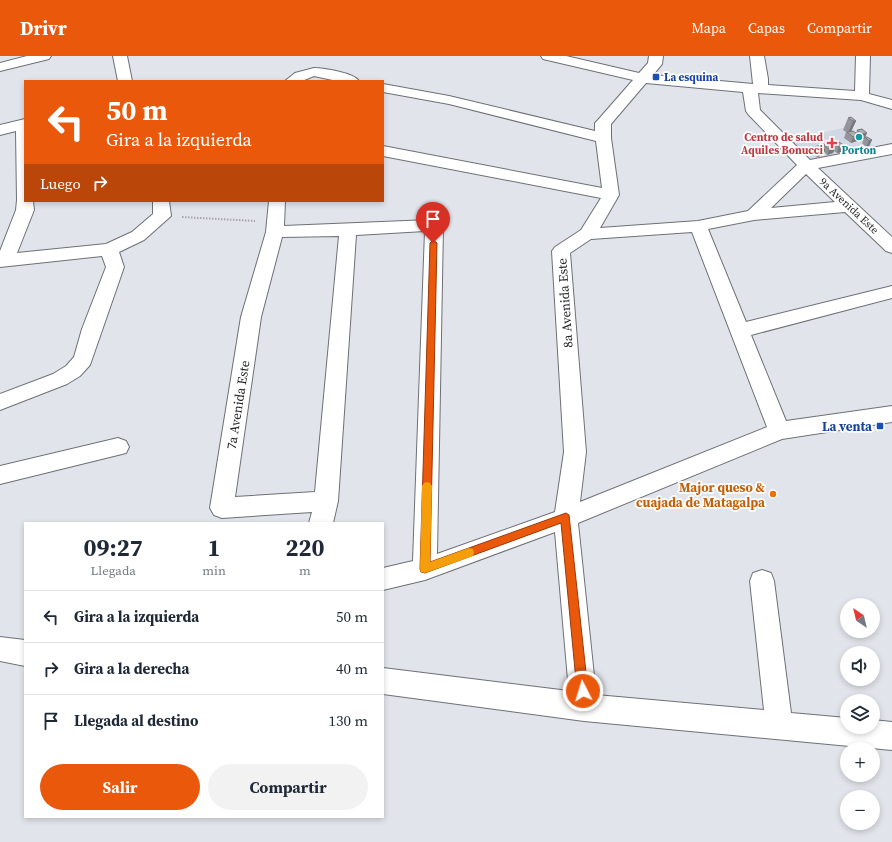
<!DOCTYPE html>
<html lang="es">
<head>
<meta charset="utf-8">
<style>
	:root { --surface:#fff; --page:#f2f2f3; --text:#1f2937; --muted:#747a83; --line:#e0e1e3; --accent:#ea580c }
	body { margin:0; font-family:"Source Serif 4",serif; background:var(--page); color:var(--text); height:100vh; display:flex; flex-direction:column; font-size:15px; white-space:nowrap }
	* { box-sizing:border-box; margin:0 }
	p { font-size:13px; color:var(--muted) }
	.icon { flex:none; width:22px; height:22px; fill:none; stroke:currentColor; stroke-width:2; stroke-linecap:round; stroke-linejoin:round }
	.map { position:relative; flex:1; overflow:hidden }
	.sheet { position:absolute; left:24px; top:466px; width:360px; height:296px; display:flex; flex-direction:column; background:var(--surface); border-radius:0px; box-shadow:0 2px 6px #0003 }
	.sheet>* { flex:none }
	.hud { position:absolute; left:24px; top:24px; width:360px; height:122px; border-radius:0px; box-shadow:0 2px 6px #0003; background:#ea580c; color:#fff; overflow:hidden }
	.needle { width:26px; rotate:325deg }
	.fabs { position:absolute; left:840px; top:542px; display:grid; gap:8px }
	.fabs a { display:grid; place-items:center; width:40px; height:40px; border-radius:50%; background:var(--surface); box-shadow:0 2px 6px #0003; font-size:20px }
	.pin { position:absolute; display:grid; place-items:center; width:34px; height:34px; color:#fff; margin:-41px -17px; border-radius:50% 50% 50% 0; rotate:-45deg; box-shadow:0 0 4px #0007 }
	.pin .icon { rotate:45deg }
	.me { position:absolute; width:44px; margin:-22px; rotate:355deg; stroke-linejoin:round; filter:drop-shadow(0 0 3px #0008) }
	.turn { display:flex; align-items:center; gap:14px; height:84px; padding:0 16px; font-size:18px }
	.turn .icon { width:52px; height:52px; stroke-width:2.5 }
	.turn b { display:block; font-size:28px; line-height:34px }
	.then { display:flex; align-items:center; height:38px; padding:0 16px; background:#0003; gap:8px; font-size:15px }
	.eta { display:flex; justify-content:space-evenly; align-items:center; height:68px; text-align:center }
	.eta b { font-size:24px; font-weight:700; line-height:28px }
	.cta { display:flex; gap:8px; margin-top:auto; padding:8px 16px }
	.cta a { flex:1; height:46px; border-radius:24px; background:var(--accent); color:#fff; font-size:16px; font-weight:700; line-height:46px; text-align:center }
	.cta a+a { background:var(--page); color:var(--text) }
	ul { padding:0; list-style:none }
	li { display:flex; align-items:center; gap:12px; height:52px; padding:0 16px; border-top:1px solid var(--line) }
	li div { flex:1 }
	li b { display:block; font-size:15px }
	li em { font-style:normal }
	header { display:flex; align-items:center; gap:24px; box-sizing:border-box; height:56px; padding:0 20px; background:var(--accent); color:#fff }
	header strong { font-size:19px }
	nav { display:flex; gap:22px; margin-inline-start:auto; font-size:14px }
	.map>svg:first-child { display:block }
	.built { fill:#d2d7e4 }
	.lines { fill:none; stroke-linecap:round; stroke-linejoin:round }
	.minor-casing { stroke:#6d7075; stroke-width:2 }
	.path { stroke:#a4a6ab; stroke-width:2; stroke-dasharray:1.5 1.5; stroke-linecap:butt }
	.minor { fill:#fff; fill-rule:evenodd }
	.wall { fill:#93959a }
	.shaded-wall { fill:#78797d }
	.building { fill:#abadb3; stroke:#78797d }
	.route { fill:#ea580c; stroke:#983908 }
	.slow { fill:#f59e0b }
	.transit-dot { fill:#1a4fb4; stroke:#fff; stroke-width:1.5 }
	.culture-dot { fill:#0f9aa8; stroke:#fff; stroke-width:1.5 }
	.health-dot { fill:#e0444e; stroke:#fff; stroke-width:1.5 }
	.food-dot { fill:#e8710a; stroke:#fff; stroke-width:1.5 }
	.labels { text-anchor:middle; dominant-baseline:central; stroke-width:3.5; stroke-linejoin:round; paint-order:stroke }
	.far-transit-label { font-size:11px; font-weight:bold; fill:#164399; stroke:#fff; text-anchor:start }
	.far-health-label { font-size:11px; font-weight:bold; fill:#be3a42; stroke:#fff; text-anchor:end }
	.far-culture-label { font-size:11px; font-weight:bold; fill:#0d838f; stroke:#fff }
	.far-street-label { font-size:11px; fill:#27282a; stroke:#fff }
	.street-label { font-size:13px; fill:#27282a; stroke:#fff }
	.transit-label { font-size:13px; font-weight:bold; fill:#164399; stroke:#fff; text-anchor:end }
	.food-label { font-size:13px; font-weight:bold; fill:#c56008; stroke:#fff; text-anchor:end }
</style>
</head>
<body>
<header>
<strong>Drivr</strong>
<nav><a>Mapa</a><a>Capas</a><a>Compartir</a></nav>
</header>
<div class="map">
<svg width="892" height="786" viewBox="0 0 892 786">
	<rect width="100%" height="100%" fill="#e2e4eb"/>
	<path class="built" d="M847 71 876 91 814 104 789 84Z"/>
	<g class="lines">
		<g class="minor-casing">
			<path id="minor" d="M27 0H51L49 3 0 15V7Z
				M113 0H127L132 25H118Z
				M541 0H566L639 17 648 7 649 0H663L662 8 653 19 753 28 750 0H764L768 23V29L855 35 856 0H870L869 38 892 44V53L861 44 758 37 760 54 810 104 892 88V98L818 112 892 181V197L886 195 845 156 754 164 708 173 746 266 892 230V242L751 279 786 365 892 350V366L782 383 578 467 596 639 764 654 750 525 753 517 762 514 771 517 774 525 791 657 847 662V671H873V664L892 666V694L584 665 383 638V612L569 635 555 476 425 524 383 534V512L413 505 425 175 356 179 338 445 333 467H309L312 456 222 462 214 459 210 452 241 261 266 176 269 145H285L284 170 430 164 440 167 443 171 437 498 555 456 564 396 552 195 555 191 581 174 601 142 383 100V90L602 132 596 85 449 48 383 36V28L449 40 595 75V67L598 64 633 24 543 3ZM646 27 743 36 746 55 748 58 797 109 748 155 698 165 600 172 619 139 611 82V68ZM806 118 835 146 771 152ZM692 176 767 371 580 446 586 396 570 197 591 183ZM339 180 315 436 235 441 261 261 282 181Z
				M314 12C324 12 354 17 359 25H337L314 20 302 25H285L295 17Z
				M25 63V145H33L34 154 17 197 106 188 132 176 153 158V145H169L171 160 144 184 119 196 124 211 90 309 80 320 67 328 0 354V338L53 318 66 310 74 301 82 273 106 211 102 200 0 211V195L16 154 17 144 16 75 0 79V69Z
				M118 382 126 385 129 391 126 397 0 428V410Z
				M0 581 25 584V610L0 605Z"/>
		</g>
		<path class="path" d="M182 161 255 165"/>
		<use href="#minor" class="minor"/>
	</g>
	<path class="wall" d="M848 62 856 65 851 75 856 77 857 74 867 77 864 83 859 84 858 83 857 85 851 87 844 82 846 76 843 74Z
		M865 81 872 84 869 90 866 91 862 87Z
		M839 86 842 96 837 97 834 95 833 97 827 99 824 96 823 99 817 101 812 96 815 91 823 92 824 89 833 90 834 87Z"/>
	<path class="shaded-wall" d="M853 65H856L851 76 848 77Z
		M867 77 864 83 859 84 862 78Z
		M859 79 857 85 851 87 853 81Z
		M872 84 869 90 866 91 869 85Z
		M845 90 842 96 837 97 839 91Z
		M835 92 833 97 827 99 829 93Z
		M825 94 823 99 817 101 820 95Z"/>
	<path class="building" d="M851 61 856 65H853L848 62Z
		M862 73 867 77 862 78 857 74Z
		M853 75 859 79 853 81 847 76Z
		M865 81H867L872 84 869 85Z
		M839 86 845 90 839 91 834 87Z
		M830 87 835 92 829 93 824 89Z
		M820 89 825 94 820 95 815 91Z"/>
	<path class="route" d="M433 184 437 187 430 506 566 457 569 459 588 635 587 639 583 641 579 639 577 635 561 467 425 517 421 516 420 513 430 187Z"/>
	<path class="slow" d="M427 426 430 427 432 430 430 506 469 492 473 493 474 497 473 500 425 517 421 516 420 513 422 430 424 427Z"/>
	<g class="transit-dot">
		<rect x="652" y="17" width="8" height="8" rx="2"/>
		<rect x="876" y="366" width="8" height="8" rx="2"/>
	</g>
	<circle class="culture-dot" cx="859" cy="81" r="4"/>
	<path class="health-dot" d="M830 81h4v4h4v4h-4v4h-4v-4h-4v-4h4z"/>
	<circle class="food-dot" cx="773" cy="438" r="4"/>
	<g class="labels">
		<g class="far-transit-label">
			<text x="664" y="21">La esquina</text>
		</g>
		<g class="far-health-label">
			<text x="823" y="81">Centro de salud<tspan x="823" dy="13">Aquiles Bonucci</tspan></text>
		</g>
		<g class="far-culture-label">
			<text x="859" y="94">Porton</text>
		</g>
		<g class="far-street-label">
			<text transform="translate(849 150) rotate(43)">9a Avenida Este</text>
		</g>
		<g class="street-label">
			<text transform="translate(565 247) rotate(-94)">8a Avenida Este</text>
			<text transform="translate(238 349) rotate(-81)">7a Avenida Este</text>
		</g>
		<g class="transit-label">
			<text x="872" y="370">La venta</text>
		</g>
		<g class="food-label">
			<text x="765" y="431">Major queso &amp;<tspan x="765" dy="15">cuajada de Matagalpa</tspan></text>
		</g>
	</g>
</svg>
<div class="fabs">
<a><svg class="needle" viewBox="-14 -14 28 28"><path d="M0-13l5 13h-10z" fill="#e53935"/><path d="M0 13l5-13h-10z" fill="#747a83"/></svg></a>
<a><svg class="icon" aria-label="sound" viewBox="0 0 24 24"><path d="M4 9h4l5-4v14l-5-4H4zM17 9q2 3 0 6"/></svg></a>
<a><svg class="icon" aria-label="layers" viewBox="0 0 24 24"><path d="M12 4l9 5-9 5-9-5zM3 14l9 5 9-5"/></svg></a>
<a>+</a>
<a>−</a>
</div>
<div class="pin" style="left:433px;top:187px;background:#d93025"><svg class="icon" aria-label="arrive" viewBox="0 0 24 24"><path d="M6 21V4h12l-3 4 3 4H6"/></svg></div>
<svg class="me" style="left:583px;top:635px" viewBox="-20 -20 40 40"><circle r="17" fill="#ea580c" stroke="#fff" stroke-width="3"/><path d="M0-11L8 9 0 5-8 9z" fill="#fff"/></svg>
<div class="hud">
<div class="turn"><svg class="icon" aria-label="left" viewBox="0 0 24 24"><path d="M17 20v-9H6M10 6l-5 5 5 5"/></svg><div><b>50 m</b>Gira a la izquierda</div></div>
<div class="then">Luego<svg class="icon" aria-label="right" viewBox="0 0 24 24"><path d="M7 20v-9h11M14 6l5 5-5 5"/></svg></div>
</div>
<section class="sheet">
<div class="eta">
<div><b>09:27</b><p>Llegada</p></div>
<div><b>1</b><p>min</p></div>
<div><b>220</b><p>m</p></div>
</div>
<ul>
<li><svg class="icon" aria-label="left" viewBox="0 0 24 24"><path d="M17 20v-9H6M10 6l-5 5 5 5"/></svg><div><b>Gira a la izquierda</b></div><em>50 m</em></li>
<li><svg class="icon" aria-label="right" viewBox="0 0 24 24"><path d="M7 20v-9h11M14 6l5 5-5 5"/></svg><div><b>Gira a la derecha</b></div><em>40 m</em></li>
<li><svg class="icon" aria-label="arrive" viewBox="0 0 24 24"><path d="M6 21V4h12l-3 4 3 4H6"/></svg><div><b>Llegada al destino</b></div><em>130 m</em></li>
</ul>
<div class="cta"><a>Salir</a><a>Compartir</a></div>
</section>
</div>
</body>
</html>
